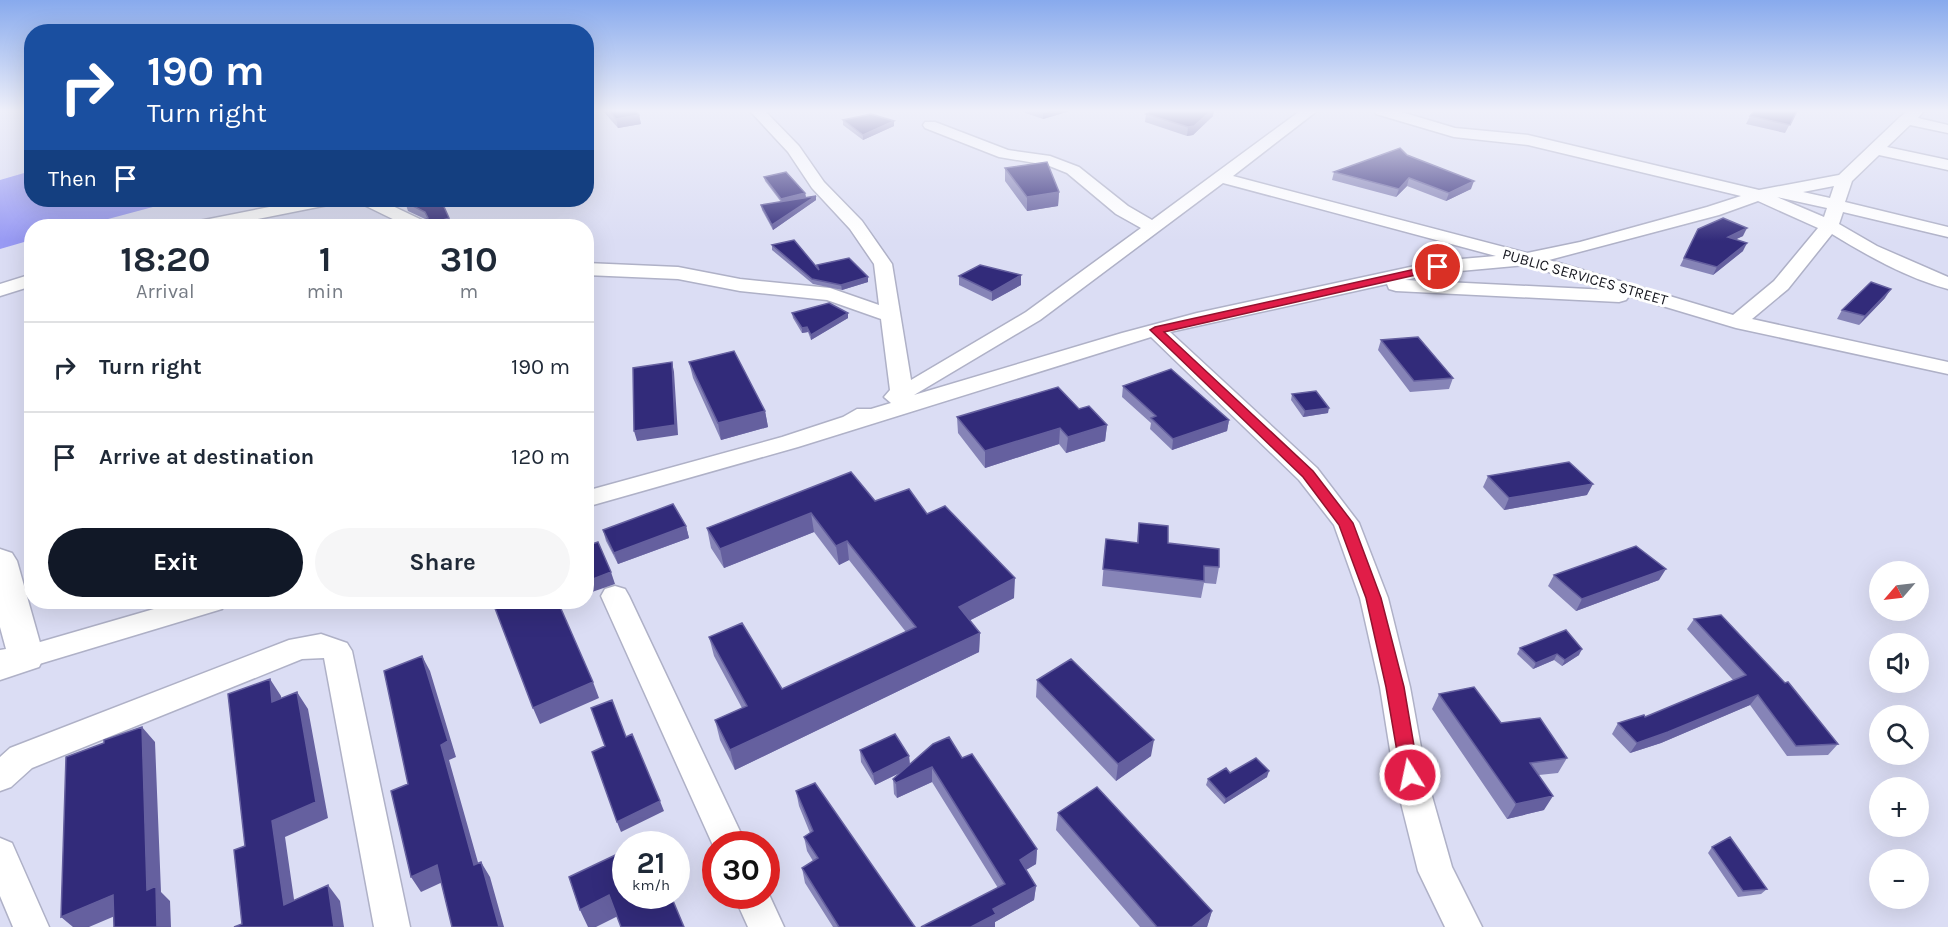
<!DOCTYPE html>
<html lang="en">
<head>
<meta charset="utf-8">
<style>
	:root { --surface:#fff; --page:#f6f6f7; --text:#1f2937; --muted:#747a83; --line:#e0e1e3; --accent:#111827 }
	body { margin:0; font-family:Karla,sans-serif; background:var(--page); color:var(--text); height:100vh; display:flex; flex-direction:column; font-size:22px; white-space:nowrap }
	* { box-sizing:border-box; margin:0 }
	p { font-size:20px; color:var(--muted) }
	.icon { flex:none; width:33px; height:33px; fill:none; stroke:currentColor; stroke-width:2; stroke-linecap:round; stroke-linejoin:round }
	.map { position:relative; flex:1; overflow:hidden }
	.drawer { position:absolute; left:24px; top:219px; width:570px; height:390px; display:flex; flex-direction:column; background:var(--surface); border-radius:24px; box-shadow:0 6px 24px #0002 }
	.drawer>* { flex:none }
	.hud { position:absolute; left:24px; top:24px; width:570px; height:183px; border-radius:24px; box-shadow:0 6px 24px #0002; background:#1a4fa0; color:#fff; overflow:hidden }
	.needle { width:39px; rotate:242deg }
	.fabs { position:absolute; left:1869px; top:561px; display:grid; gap:12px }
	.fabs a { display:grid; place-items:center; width:60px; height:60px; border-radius:50%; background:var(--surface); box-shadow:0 6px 24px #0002; font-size:30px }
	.speed { position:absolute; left:612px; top:831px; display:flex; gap:12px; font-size:30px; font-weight:700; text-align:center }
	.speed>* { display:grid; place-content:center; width:78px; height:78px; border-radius:50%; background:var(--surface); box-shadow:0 6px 24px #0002; line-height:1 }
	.speed small { font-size:15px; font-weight:400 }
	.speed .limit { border:9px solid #d22; background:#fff; color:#111 }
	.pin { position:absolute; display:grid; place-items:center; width:51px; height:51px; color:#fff; margin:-26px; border:3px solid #fff; border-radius:50%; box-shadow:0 2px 6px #0007 }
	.me { position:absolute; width:66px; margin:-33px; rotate:350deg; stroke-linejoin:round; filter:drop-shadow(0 0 4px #0008) }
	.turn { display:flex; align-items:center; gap:21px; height:126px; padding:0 24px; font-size:27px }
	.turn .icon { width:78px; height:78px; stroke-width:2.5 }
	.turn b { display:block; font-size:42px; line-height:51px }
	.then { display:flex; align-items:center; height:57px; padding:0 24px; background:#0003; gap:12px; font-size:22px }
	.eta { display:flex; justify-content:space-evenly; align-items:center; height:102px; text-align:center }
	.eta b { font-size:36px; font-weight:700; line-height:42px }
	.primary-button { display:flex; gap:12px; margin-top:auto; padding:12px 24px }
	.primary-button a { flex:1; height:69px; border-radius:36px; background:var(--accent); color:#fff; font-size:24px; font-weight:700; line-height:69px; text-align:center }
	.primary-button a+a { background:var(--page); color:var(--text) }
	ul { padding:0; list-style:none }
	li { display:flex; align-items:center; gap:18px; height:90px; padding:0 24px; border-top:2px solid var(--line) }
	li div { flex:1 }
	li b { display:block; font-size:22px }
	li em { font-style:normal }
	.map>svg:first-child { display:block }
	.water { fill:#989af4 }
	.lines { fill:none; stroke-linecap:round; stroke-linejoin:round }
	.minor-casing { stroke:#afb1c7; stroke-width:3 }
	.major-casing { stroke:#afb1c7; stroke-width:3 }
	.minor { fill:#fff; fill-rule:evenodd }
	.major { fill:#fff; fill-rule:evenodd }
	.wall { fill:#8684b7 }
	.shaded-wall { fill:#65609f }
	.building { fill:#322b7a; stroke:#65609f; stroke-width:1.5 }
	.route { fill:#e11d48; stroke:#92132f; stroke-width:1.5 }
	.labels { text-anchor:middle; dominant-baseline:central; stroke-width:6; stroke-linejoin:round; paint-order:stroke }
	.far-street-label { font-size:15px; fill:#16171f; stroke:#fff }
</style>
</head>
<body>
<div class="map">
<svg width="1948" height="927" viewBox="0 0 1948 927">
	<rect width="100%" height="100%" fill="#dbddf4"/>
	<path class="water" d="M31 171 32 200H179L82 226H32L31 240 0 249V180Z"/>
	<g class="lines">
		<g class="minor-casing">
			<path id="minor" d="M750 111H765L799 146 824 182 862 221 892 264 911 380 1026 312 1141 228 1116 214 1067 173 1047 165 999 157 925 128 923 125 925 122H935L1008 150 1050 156 1079 167 1128 206 1152 220 1300 111H1317L1233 176 1527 253 1580 242 1707 207 1741 196 1528 145 1454 137 1376 114 1374 111H1398L1455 128 1528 135 1759 190 1839 175 1900 117 1908 111H1924L1918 118 1948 125V133L1910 125 1887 147 1948 160V170L1879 155 1852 181 1845 202 1948 227V237L1843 212 1839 224 1877 246 1948 277V289C1907 278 1868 256 1832 234L1788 289 1752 319 1948 362V374L1736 328 1629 296 1626 300 1619 302 1396 291 1389 289 1387 284 1170 332 1317 468 1359 523 1388 598 1410 687 1426 775 1452 867 1482 927H1445L1418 871 1394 775 1380 687 1360 598 1334 525 1299 480 1151 337 798 447 586 507V491L782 437 843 417 857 409H871L891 403 884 397 890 390 881 319 827 300 740 291 678 279 586 275V263L678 267 740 279 830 288 879 305 874 264 850 229 812 188 788 152ZM1223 183 1496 256 1438 261 1197 313 1122 333 914 395 1040 320ZM1834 186 1830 198 1803 192ZM1777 197 1827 208 1824 217ZM1758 201 1818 228 1774 281 1733 315 1549 260 1719 215ZM1526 265 1608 290 1405 280 1438 273Z
				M305 200H336L328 205 222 226H190L193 222 199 221Z
				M360 200H380L426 222 429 226H407L362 204Z
				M32 274V286L0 296V284Z
				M615 586 625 589 629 596 746 844H716V852L601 596 605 589Z
				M178 602H226L222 609 26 668 16 665 11 657 16 649Z
				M321 634 347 643 352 651 410 927H374L324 658 302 659 32 768 11 787 0 791V757L10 748 289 640Z
				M0 838 12 843 49 927H13L0 896Z
				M766 888 784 927H748L734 896H766Z"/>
		</g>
		<g class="major-casing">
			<path id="major" d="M0 549 12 553 17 561 44 657 39 667 0 680V650L6 649 0 627Z"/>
		</g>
		<use href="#minor" class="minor"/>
		<use href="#major" class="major"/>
	</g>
	<path class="wall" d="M603 111H636L639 115 641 124 618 128Z
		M1020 111H1070L1043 119Z
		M1797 111 1785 133 1746 124 1750 116Z
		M1146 114 1213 116 1193 135 1187 136 1145 122Z
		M843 120 894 121V126L863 140 843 125Z
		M1407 155 1471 189 1446 201 1407 186 1396 197 1332 180 1334 172Z
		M1005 168 1059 192 1058 206 1027 211 1005 181Z
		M764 177 805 193 806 197 816 200 773 230 762 210 761 205 781 202 765 181Z
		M472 200H503L479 206Z
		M405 202 449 218 452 226H427L425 219 408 211Z
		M1698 229 1743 236 1736 239 1743 251 1713 275 1680 266Z
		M772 245 817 268V265L868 282 842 290 813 284 772 250Z
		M959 276 1021 285 992 301 959 285Z
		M1885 298 1859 325 1837 319 1842 310Z
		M792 313H848V318L811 340 808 332 802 333 793 318Z
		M1381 340 1453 378 1449 389 1410 392 1378 350Z
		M689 362 765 411 768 427 721 440 693 378Z
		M1123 386 1229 420 1227 431 1172 450 1150 429 1151 423 1122 397Z
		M1292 394 1328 413 1303 417 1291 400Z
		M1079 409 1107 425 1105 441 1066 453 1059 444 985 468 958 433 957 417Z
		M1488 476 1587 495 1504 510 1483 487Z
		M875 501 927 514 1014 598 970 620 980 633 979 652 735 770 720 740 715 720 742 708 714 656 709 637 782 689 906 632 849 560 839 565 814 532 724 568 711 548 707 528Z
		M1139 523 1168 543 1219 567 1216 584 1204 583 1201 598 1102 586 1106 539 1137 543Z
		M686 526 689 538 618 564 606 541 603 530Z
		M1554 575 1659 580 1576 611 1548 586Z
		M1694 619 1838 744 1828 755 1787 756 1750 705 1661 743 1630 753 1612 734 1618 723 1645 717 1733 680 1687 629Z
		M1520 648 1579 655 1562 666 1554 660 1533 669 1517 654Z
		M1037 680 1151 756 1116 781 1036 697Z
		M1439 694 1501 723 1567 758 1558 773 1539 775 1544 810 1507 819 1432 709Z
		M860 750 909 756 910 764 962 758 1037 849 1036 864 1026 870 1036 886 1034 900 995 922 921 927 998 888 932 782 897 798 894 794 893 779 901 772 875 785 861 762Z
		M1230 773 1267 777 1224 804 1206 785 1208 779Z
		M796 791 915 927H833L805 883 802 868 813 861 807 851 804 837 810 833 799 806Z
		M1058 813 1212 911 1207 927H1140L1056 830Z
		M1712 847 1767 889 1761 894 1738 897 1708 853Z"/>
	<path class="shaded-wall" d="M1049 111H1070L1043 119V113Z
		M1211 111H1214L1213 116 1193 135 1187 136 1188 127Z
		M639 115 641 124 618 128 616 119Z
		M894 121V126L863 140V135Z
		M1409 178 1407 186 1396 197 1399 189Z
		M1474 181 1471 189 1446 201 1449 193Z
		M1059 192 1058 206 1027 211V197Z
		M805 193 806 198 782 203 781 199Z
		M816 196V200L773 230 772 225Z
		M477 200H503L479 206Z
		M449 218 452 226H432L431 224Z
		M1747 228 1743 236 1724 245 1728 237Z
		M1747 243 1743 251 1713 275 1717 267Z
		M1021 275V285L992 301V292Z
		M868 277V282L842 290 841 285Z
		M1891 289 1885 298 1859 325 1865 316Z
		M848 313V318L811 340V335Z
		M807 327 808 332 802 333V328Z
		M672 362 674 372 678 435 637 441 634 431Z
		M1329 408 1328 413 1303 417 1305 411Z
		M765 411 768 427 721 440 718 423Z
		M1229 420 1227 431 1172 450 1173 439Z
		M1107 425 1105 441 1066 453 1068 437Z
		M1060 428 1059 444 985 468V451Z
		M1593 484 1587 495 1504 510 1509 498Z
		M811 513 814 532 724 568 720 549Z
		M686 526 689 538 618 564 614 553Z
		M847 541 849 560 839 565 836 546Z
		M1666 569 1659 580 1576 611 1582 599Z
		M611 572 615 584 592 592 588 581Z
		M1015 578 1014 598 959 626V607Z
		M980 633 979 652 735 770 730 750Z
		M1582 649 1579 655 1562 666 1565 660Z
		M1557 654 1554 660 1533 669 1536 663Z
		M422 656 430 671 456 757 449 760 483 880 474 865 441 745Z
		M270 679 281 696 283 719 272 702Z
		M593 682 599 698 540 724 533 708Z
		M297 692 308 709 328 818 285 837 297 920 284 905 272 821Z
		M1758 695 1750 705 1661 743 1630 753 1637 743Z
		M142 727 155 742 161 892 170 901 171 927H157L147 890Z
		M1154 740 1151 756 1116 781 1118 764Z
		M909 756 910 768 875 785 873 774Z
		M932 767V782L897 798 896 783Z
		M1269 771 1267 777 1224 804 1226 799Z
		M1553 796 1544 810 1507 819 1516 804Z
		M660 801 664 811 621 832 617 822Z
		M1037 849 1036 864 1019 874 1020 860Z
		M481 862 490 877 504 927H499Z
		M437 865 447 880 421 892 411 877Z
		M328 885 340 901 344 927H334Z
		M1036 886 1034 900 995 922V927H971L993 909Z
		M113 895 129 910 89 927H73L61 917Z
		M609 895 618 916 596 927H588L580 910Z
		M1212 911 1207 927H1192Z"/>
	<path class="building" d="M609 111H636L639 115 616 119Z
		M1151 111H1211L1194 126 1188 127 1146 114Z
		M1754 111H1797L1790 125 1750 116Z
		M871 114 894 121 863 135 843 120Z
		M1400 148 1407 155 1474 181 1449 193 1409 178 1399 189 1334 172Z
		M1047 162 1059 192 1027 197 1005 168Z
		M786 172 805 193 781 199 764 177Z
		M816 196 772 225 761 205Z
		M414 200H441L449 218 431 224 425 220 428 218 425 212 405 202Z
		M1723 218 1747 228 1728 237 1747 243 1717 267 1684 258 1698 229Z
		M311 220 318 226H292Z
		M794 240 819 270 817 265 849 258 868 277 841 285 812 279 772 245Z
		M980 265 1021 275 992 292 959 276Z
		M1871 282 1891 289 1865 316 1842 310Z
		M829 303 848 313 811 335 807 327 802 328 792 313Z
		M1418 337 1453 378 1414 381 1381 340Z
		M734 351 765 411 718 423 689 362Z
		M672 362 675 425 634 431 633 368Z
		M1171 369 1229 420 1173 439 1151 418 1156 416 1123 386Z
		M1058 387 1079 409 1089 406 1107 425 1068 437 1060 428 985 451 957 417Z
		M1316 391 1329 408 1305 411 1292 394Z
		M1569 462 1593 484 1509 498 1488 476Z
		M851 472 875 501 909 489 927 514 945 506 1015 578 959 607 980 633 730 750 715 720 747 706 709 637 742 623 782 689 916 627 847 541 836 546 811 513 720 549 707 528Z
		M673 504 686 526 614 553 603 530Z
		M1139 523 1168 526V543L1219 549V567L1204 566V581L1103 569 1106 539 1138 543Z
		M598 542 611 572 588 581 586 577V546Z
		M1636 546 1666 569 1582 599 1554 575Z
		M497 602H558L593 682 533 708 493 603Z
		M1721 615 1785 683 1788 682 1838 744 1796 746 1758 695 1668 732 1637 743 1618 723 1644 715 1645 717 1746 675 1694 619Z
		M1566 630 1582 649 1565 660 1557 654 1536 663 1520 648Z
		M422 656 448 741 441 745 474 865 481 862 499 927H452L437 865 411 877 391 791 408 784 384 671Z
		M1071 659 1154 740 1118 764 1037 680Z
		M270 679 272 702 297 692 316 802 272 821 284 905 328 885 334 927H234L242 924 234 850 245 846 228 694Z
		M1474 687 1501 723 1540 718 1567 758 1530 763 1553 796 1516 804 1439 694Z
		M612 700 626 737 632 734 660 801 617 822 592 752 605 746 591 708Z
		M142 727 147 890 156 886 157 927H114L113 895 61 917 66 757 104 743V740Z
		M895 734 909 756 873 774 860 750Z
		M949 737 962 758 972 754 1037 849 1020 860 1036 886 993 909 996 914 971 927H921L1005 884 932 767 896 783 893 779 933 744Z
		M1256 758 1269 771 1226 799 1208 779 1226 768 1230 773Z
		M815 783 915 927H839L802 868 818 858 804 837 813 831 796 791Z
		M1097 787 1212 911 1192 927H1157L1058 813Z
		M1730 837 1767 889 1743 891 1712 847Z
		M648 839 651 844H636Z
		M626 850V896H671L684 927H621L609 895 580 910 569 877Z"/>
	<linearGradient id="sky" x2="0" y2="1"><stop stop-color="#88aaed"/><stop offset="0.46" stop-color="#eff0fa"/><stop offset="1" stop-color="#eff0fa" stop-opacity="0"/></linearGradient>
	<rect width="1948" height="241" fill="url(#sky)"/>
	<path class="route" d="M1438 264 1444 267 1442 269 1164 332 1313 471 1353 523 1381 598 1404 687 1419 775 1417 781 1410 783 1404 781 1401 775 1386 687 1366 598 1339 525 1303 477 1150 330 1155 327Z"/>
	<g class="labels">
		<g class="far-street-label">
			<text transform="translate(1585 277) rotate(16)">PUBLIC SERVICES STREET</text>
		</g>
	</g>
</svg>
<div class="fabs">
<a><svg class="needle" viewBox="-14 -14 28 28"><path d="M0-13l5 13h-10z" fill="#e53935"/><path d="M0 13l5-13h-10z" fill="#747a83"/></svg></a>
<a><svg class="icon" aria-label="sound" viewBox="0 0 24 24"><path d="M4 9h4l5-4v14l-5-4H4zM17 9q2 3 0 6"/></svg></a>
<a><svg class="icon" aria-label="search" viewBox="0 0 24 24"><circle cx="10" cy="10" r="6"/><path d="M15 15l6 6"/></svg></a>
<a>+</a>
<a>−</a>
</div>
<div class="speed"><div>21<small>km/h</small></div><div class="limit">30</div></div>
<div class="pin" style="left:1438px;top:267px;background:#d93025"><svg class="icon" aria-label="arrive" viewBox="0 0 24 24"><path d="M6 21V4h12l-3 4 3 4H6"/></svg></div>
<svg class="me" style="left:1410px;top:775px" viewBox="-20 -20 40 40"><circle r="17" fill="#e11d48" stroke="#fff" stroke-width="3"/><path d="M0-11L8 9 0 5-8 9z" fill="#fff"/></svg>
<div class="hud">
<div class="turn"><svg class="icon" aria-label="right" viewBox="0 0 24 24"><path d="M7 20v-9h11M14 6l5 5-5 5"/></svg><div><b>190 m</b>Turn right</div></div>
<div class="then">Then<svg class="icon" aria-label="arrive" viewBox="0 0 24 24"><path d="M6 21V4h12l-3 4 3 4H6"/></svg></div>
</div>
<section class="drawer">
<div class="eta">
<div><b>18:20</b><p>Arrival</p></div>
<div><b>1</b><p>min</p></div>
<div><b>310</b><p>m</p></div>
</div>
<ul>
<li><svg class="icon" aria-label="right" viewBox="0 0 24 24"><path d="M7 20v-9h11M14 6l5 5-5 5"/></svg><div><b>Turn right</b></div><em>190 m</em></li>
<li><svg class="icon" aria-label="arrive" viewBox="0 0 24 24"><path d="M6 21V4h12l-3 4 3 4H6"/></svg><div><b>Arrive at destination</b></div><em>120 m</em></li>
</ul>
<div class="primary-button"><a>Exit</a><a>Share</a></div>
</section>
</div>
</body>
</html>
